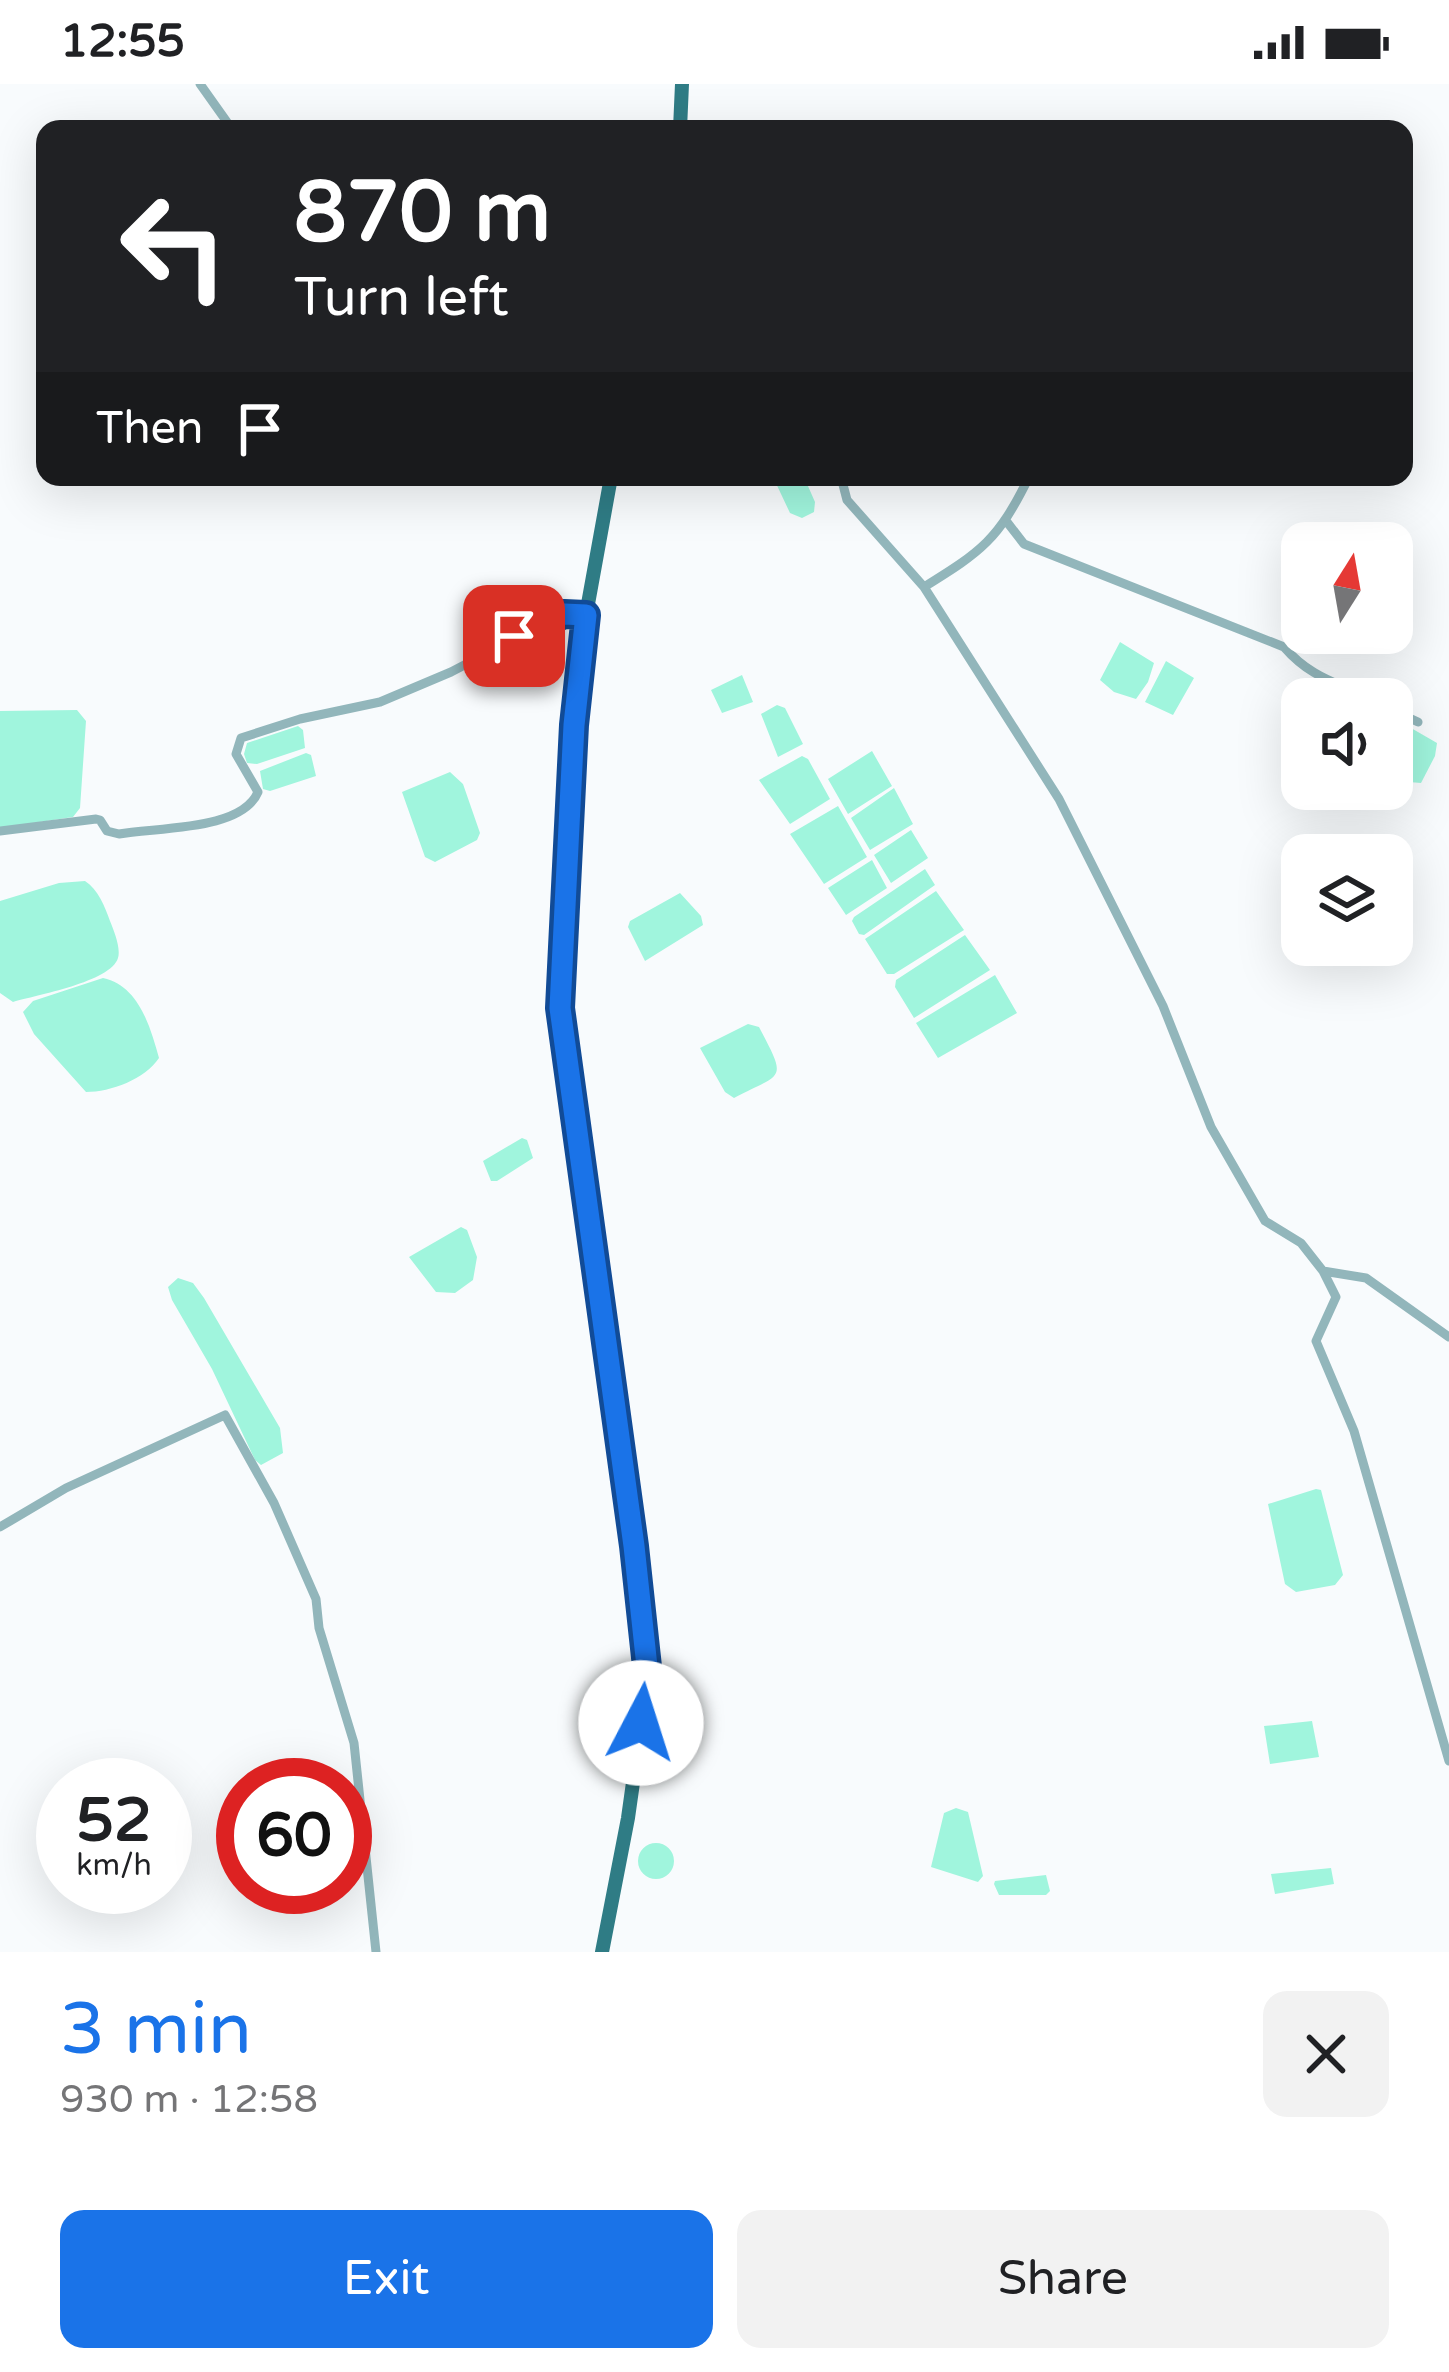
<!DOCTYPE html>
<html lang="en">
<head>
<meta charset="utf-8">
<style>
	:root { --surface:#fff; --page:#f2f2f2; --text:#202124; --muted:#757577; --accent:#1a73e8 }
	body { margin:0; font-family:"Varela Round",sans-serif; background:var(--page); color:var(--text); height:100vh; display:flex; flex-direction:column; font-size:45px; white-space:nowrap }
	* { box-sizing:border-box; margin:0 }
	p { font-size:39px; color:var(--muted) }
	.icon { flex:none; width:66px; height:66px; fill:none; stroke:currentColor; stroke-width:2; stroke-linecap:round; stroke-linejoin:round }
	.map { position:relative; height:1868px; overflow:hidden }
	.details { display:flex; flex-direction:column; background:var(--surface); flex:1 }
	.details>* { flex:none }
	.top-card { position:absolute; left:36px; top:36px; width:1377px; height:366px; border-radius:24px; box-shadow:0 12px 48px #0002; background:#202124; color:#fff; overflow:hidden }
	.needle { width:78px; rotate:11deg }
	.tools { position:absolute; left:1281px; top:438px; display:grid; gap:24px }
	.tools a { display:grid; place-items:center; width:132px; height:132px; border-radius:24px; background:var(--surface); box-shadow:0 12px 48px #0002; font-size:60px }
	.speed { position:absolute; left:36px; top:1674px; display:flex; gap:24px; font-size:60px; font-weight:700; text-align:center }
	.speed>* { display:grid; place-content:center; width:156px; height:156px; border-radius:50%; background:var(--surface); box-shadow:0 12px 48px #0002; line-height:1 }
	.speed small { font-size:30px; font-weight:400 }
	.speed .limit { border:18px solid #d22; background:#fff; color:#111 }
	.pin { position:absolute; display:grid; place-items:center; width:102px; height:102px; color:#fff; margin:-51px; border-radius:24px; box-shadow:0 6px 18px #0006 }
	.me { position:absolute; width:132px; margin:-66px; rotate:5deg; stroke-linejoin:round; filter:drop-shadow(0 0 9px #0008) }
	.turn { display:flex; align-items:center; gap:42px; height:252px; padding:0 60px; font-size:54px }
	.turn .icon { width:156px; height:156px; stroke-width:2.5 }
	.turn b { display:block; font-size:84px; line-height:102px }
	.then { display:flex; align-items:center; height:114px; padding:0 60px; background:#0003; gap:24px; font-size:45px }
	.round { display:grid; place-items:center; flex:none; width:126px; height:126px; border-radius:24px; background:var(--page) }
	.head { display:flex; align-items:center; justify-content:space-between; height:204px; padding:0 60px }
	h1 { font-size:72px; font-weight:600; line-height:90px; color:var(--accent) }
	.cta { display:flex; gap:24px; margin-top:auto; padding:24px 60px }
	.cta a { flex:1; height:138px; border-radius:24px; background:var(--accent); color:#fff; font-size:48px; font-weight:600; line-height:138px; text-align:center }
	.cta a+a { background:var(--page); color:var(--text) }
	.status { display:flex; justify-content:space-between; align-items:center; height:84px; padding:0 60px; background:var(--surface); direction:ltr }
	.status svg { height:33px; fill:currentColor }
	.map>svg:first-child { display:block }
	.water { fill:#a0f5dd }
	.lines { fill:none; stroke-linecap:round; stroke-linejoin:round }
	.street { stroke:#92b6bb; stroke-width:9 }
	.primary { stroke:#2f7c85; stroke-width:14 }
	.route-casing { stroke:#114b97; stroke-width:30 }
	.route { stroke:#1a73e8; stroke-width:21 }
</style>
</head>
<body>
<div class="status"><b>12:55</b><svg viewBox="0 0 49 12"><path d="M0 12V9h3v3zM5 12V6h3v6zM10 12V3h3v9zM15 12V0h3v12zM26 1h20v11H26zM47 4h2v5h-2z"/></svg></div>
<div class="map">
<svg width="1449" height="1868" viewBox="0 0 1449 1868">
	<rect width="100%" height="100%" fill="#f8fbfd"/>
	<path class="water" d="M773 393H804L815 418 814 428 802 434 790 429Z
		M1120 558 1154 579 1148 598 1136 615 1114 608 1100 596Z
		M1166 577 1194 594 1173 631 1145 618Z
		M742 591 753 618 722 629 711 606Z
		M777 621 785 624 803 660 778 673 761 630Z
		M77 626 86 637 80 724 73 733 0 744V627Z
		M1392 633 1437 659 1435 672 1421 699 1409 698 1392 688Z
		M298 642 303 646 305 664 257 680 247 679 244 670 247 659Z
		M872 667 892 702 848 730 828 695Z
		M306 669 311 671 316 692 270 707 263 705 260 687Z
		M802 672 808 675 830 715 790 740 759 696Z
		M450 688 463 700 480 749 477 756 435 778 425 773 402 708Z
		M894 704 913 740 870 766 851 734Z
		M838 722 867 773 824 800 790 750Z
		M911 746 928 774 891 799 874 771Z
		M872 776 887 804 846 831 828 804Z
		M925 785 935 801 864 851 859 850 852 837 854 833Z
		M85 797C98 805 105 823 110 837 114 847 121 864 118 874 111 898 36 911 13 918L0 909V817L59 799Z
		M936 807 964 846 894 890H887L865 855Z
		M680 809 701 832 703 841 645 877 628 843 630 837Z
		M965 851 990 886 914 934 895 903 896 896Z
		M995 891 1017 929 938 974 916 939Z
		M103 894C139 902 150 942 159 974 145 995 111 1008 86 1008L34 950 23 928 33 917Z
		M748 940 759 943C788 998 783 988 734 1014L725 1008 700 964Z
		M522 1054 527 1056 533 1074 497 1097H491L483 1077Z
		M461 1143 467 1146 477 1173 473 1196 455 1209 436 1208 409 1173Z
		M178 1194 193 1199 204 1214 280 1344 283 1369 261 1381 255 1376 212 1285 172 1216 168 1203Z
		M1316 1405 1321 1406 1343 1491 1335 1501 1296 1508 1285 1500 1268 1420Z
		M1312 1637 1319 1673 1270 1680 1264 1642Z
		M956 1724 968 1728 983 1792 978 1798 931 1783 944 1729Z
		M638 1777a18 18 0 1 1 36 0a18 18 0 1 1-36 0Z
		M1331 1784 1334 1800 1275 1810 1271 1790Z
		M1046 1791 1050 1807 1046 1811H999L994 1800 995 1797Z"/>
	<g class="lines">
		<path class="street" d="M200 0 232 45
			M841 393 847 416 924 503 1059 715 1163 922 1211 1043 1265 1137 1301 1159 1323 1187 1336 1213 1316 1257 1354 1347 1449 1677
			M1007 438 1024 460 1284 563C1310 593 1335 598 1370 615
			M924 503C982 467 998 456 1029 393
			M1392 626 1418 638
			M0 747 96 735 100 736 107 747 119 750C157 743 242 747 258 708L236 670 241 654 300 635 380 618 451 588 564 529 586 531
			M1323 1187 1366 1194 1449 1253
			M0 1443 66 1404 225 1331 274 1419 316 1515 319 1544 354 1659 376 1868"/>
		<path class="primary" d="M680 45 682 0
			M602 1868 628 1734 648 1592 560 924 574 641 586 531 611 393"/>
	</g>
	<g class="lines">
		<g class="route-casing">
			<path id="route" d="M514 552 564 530 586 531 574 641 560 924 634 1462 648 1592 641 1639"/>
		</g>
		<use href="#route" class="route"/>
	</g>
</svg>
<div class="tools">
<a><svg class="needle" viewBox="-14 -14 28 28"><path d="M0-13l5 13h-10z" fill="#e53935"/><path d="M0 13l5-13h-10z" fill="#757577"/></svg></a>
<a><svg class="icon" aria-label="sound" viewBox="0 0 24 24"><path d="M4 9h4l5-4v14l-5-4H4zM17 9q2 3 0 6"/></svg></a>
<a><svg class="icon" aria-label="layers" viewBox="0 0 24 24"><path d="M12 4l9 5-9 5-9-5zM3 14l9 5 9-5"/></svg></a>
</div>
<div class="speed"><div>52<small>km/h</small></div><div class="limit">60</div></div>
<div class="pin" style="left:514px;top:552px;background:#d93025"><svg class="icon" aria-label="arrive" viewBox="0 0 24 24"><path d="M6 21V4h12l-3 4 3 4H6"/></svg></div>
<svg class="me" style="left:641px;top:1639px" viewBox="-20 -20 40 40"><circle r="19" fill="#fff"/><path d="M0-13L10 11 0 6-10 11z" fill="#1a73e8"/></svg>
<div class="top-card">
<div class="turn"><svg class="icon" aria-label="left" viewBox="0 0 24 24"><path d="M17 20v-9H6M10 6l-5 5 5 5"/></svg><div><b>870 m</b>Turn left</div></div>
<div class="then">Then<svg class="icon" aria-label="arrive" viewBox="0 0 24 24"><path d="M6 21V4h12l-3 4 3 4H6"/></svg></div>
</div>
</div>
<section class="details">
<div class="head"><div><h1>3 min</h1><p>930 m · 12:58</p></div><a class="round"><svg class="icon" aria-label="close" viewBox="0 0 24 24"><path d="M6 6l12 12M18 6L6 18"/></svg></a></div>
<div class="cta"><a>Exit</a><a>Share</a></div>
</section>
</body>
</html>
